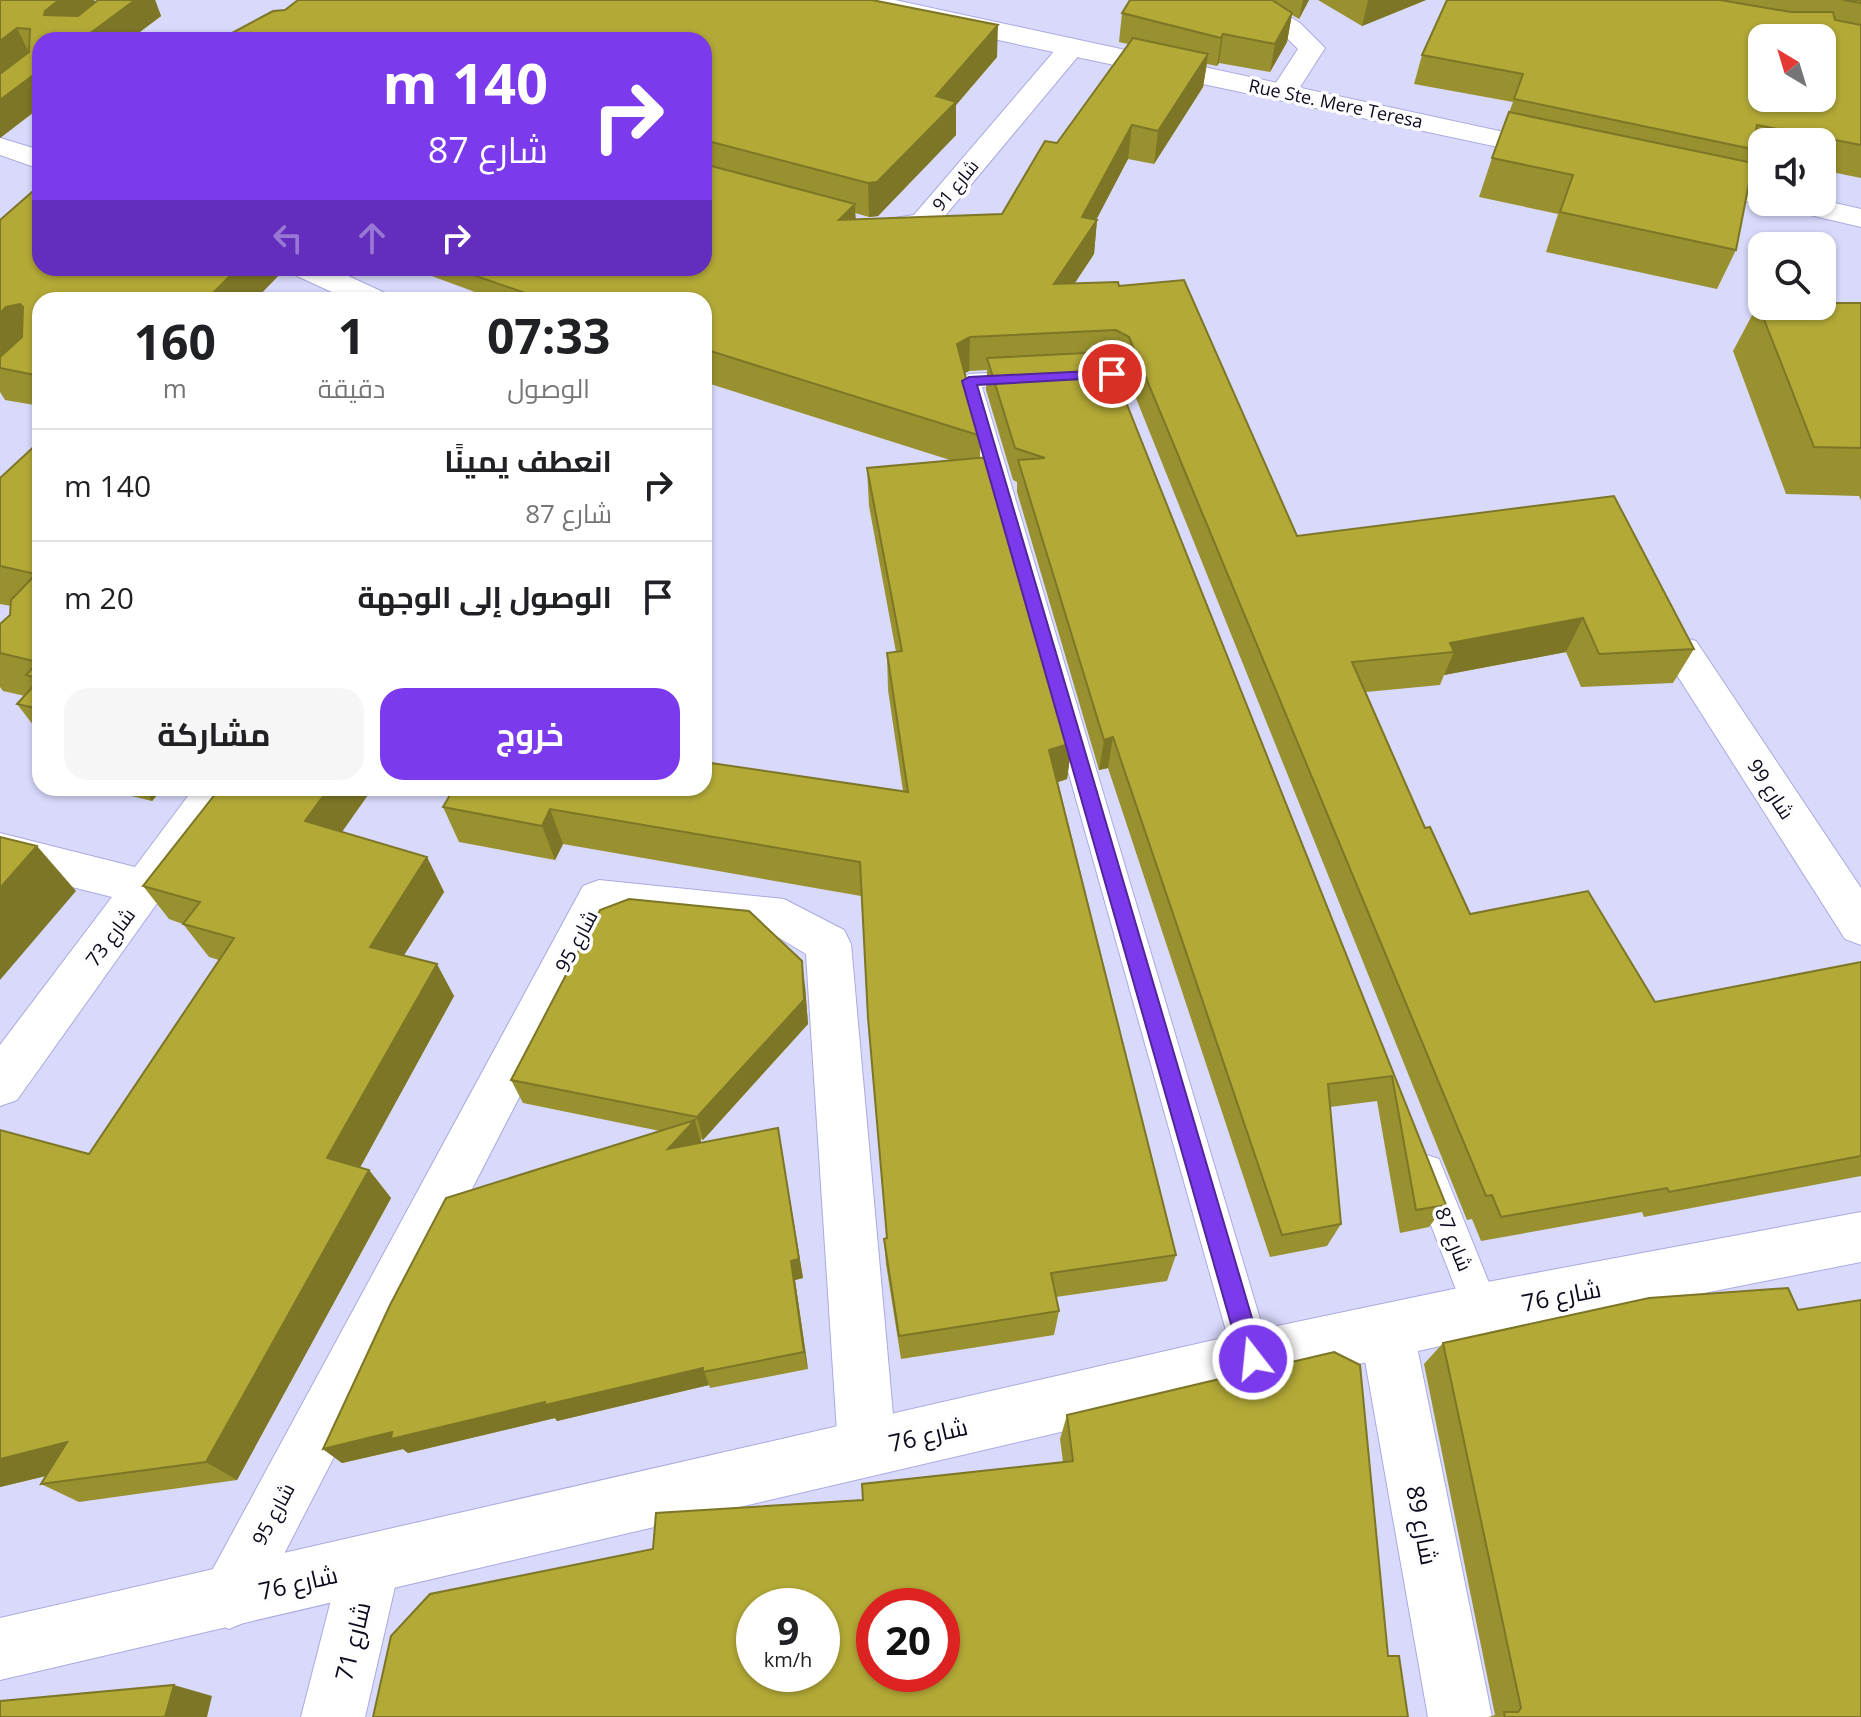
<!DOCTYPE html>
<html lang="ar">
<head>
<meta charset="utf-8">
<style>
	:root { --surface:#fff; --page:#f6f6f6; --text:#202124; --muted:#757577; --line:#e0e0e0; --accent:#7c3aed }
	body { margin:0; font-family:"Open Sans",Cairo,sans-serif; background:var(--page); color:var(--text); direction:rtl; height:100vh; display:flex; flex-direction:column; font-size:30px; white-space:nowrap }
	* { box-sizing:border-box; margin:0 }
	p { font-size:26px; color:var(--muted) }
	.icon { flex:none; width:44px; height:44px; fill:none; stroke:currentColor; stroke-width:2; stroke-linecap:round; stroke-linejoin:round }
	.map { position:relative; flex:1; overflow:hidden; direction:ltr }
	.sheet { position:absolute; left:32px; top:292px; width:680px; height:504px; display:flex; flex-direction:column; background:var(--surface); border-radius:24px; box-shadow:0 2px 6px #0004; direction:rtl }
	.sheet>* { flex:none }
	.hud { position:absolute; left:32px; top:32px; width:680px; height:244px; border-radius:24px; box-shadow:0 2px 6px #0004; direction:rtl; background:#7c3aed; color:#fff; overflow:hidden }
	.needle { width:52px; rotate:322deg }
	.tools { position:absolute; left:1748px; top:24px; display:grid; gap:16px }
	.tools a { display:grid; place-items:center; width:88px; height:88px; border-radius:16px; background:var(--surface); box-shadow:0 2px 6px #0004; font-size:40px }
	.speed { position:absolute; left:736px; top:1588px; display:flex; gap:16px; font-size:40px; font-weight:700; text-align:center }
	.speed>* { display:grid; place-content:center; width:104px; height:104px; border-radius:50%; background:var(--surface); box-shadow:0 2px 6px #0004; line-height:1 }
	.speed small { font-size:20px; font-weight:400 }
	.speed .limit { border:12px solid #d22; background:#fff; color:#111 }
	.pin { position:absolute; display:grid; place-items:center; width:68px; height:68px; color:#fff; margin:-34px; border:4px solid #fff; border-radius:50%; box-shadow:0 2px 8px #0007 }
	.me { position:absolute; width:88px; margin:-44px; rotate:344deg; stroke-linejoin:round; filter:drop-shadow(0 0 6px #0008) }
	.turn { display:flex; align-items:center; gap:28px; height:168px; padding:0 32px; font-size:36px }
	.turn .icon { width:104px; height:104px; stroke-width:2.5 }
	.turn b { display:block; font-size:56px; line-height:68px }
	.lanes { display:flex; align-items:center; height:76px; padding:0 32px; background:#0003; justify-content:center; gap:40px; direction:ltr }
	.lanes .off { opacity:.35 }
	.eta { display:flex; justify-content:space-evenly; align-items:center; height:136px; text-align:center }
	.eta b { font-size:48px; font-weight:700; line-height:56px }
	.cta { display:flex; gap:16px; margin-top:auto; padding:16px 32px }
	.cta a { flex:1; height:92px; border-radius:24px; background:var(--accent); color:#fff; font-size:32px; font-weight:700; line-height:92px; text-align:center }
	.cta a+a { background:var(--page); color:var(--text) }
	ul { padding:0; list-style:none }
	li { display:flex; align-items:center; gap:24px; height:112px; padding:0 32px; border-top:2px solid var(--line) }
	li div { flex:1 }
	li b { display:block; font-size:30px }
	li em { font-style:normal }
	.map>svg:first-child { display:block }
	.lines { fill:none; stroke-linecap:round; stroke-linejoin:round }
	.lane-casing { stroke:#aaaae0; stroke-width:2 }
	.street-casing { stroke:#aaaae0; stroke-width:2 }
	.secondary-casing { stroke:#aaaae0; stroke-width:2 }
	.lane { fill:#fff; fill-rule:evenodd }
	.street { fill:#fff; fill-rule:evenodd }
	.secondary { fill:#fff; fill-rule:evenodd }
	.wall { fill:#99912f }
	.shaded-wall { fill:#7d7626 }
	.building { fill:#b2a937; stroke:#7d7626; stroke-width:2; fill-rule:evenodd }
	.route { fill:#7c3aed; stroke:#51269a; stroke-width:2 }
	.labels { text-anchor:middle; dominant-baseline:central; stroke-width:7; stroke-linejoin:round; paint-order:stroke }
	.far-street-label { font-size:18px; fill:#0b0a1c; stroke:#fdfdfd }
	.street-label { font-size:20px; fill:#0b0a1c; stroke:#fdfdfd }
	.near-street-label { font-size:24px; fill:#0b0a1c; stroke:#fdfdfd }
</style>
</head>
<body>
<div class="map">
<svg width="1861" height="1717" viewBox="0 0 1861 1717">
	<rect width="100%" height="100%" fill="#d8d9fb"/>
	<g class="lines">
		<g class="lane-casing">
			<path id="lane" d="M1025 371 1036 378 1033 383 982 387 1272 1359 1266 1372 1253 1378 1240 1372 1234 1359 958 381 969 374Z
				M1427 1155 1439 1159 1500 1310 1495 1323 1482 1328 1469 1323 1410 1171 1415 1159Z"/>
		</g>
		<g class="street-casing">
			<path id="street" d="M1231 0H1261L1300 23 1325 48 1293 98H1273L1270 92 1298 49 1282 33Z
				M1071 40 1080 42 1084 48 1080 54 934 229 873 238 862 235 858 229 862 223 914 215 1062 42Z
				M0 138 40 150V169L0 155Z
				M291 268H331L385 293 390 300H349L295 275Z
				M1682 637 1696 641 1861 888V945L1845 939 1668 661 1662 651 1668 641Z
				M194 788H239L17 1100 0 1106V1045L112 897 0 869V833L135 867Z
				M599 880 784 899 844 930 851 944 896 1448 887 1468 867 1477 847 1468 838 1448 806 954 776 936 611 919 250 1620 229 1629 208 1620 199 1599 208 1578 583 886Z
				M1387 1305 1406 1313 1414 1332 1492 1717H1428L1360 1332 1368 1313Z
				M370 1535 391 1544 400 1565 365 1717H301L340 1565 349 1544Z"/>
		</g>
		<g class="secondary-casing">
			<path id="secondary" d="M858 0H895L1559 144 1569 146 1573 152 1569 158 1559 160 909 21 861 5Z
				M1688 171 1762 187V202H1772L1762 205 1678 186 1674 180 1678 174Z
				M1822 200 1861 209V227L1780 208 1775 202Z
				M1861 1212V1262L1482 1337 1253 1387 0 1680V1618L1253 1331 1482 1283Z"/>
		</g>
		<use href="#lane" class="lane"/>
		<use href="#street" class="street"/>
		<use href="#secondary" class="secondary"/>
	</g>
	<path class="wall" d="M0 0 95 2 98 0H155L161 16 0 138Z
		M1130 0H1309L1299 19 1292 15 1287 42 1270 72 1219 63 1217 66 1207 64 1203 87 1154 164 1128 159 1096 219 1097 220 1094 254 1074 284 1119 286 1297 536 1694 649 1673 683 1581 687 1566 652 1444 675 1440 685 1366 692 1425 828 1470 914 1655 1002 1861 962V1176L1644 1217 1642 1212 1481 1241 1472 1219 1467 1220 1125 371 1112 364H1110L1446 1205 1429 1227 1400 1233 1377 1101 1330 1107 1341 1224 1327 1246 1270 1257 1108 768 1099 770 1017 492V482L1013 480 986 390 987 370 969 371 965 373 981 436 980 458 1072 743 1067 779 1058 782 1176 1255 1167 1281 1056 1297 1059 1311 1054 1335 901 1359 886 1264 884 1239 887 1238 861 896 563 844 555 860 459 842 443 807 903 791 888 690 887 653 896 652 869 506 867 468 950 460 704 382V300H477L475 292 410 268H704V40L997 57 956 105V135L878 216 869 217 855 213 856 219 1002 214 1057 143 1128 44 1119 42 1122 13Z
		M1318 0H1426L1362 26Z
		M1447 0H1861V178L1822 170V142H1762V158L1750 156 1747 162 1736 250 1717 289 1546 252 1558 214 1479 197 1492 158 1513 102 1414 84 1422 55Z
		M0 220 40 268 255 300H40V406L5 400 0 392Z
		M1861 303V501L1859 496 1786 494 1733 351 1758 304Z
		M40 441V734L17 704 25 696 3 691 0 687V624L10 615 11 606 0 604V478Z
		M99 788H163L152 801Z
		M342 832 427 857 444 892 404 955 454 996 360 1167 369 1170 391 1198 237 1480 79 1502 41 1484 46 1476 0 1487V1130L89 1154 219 960 209 957 183 924 169 919 143 886Z
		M805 986 808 1024 703 1140 701 1139V1143L778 1128 803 1278 795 1280 808 1369 710 1388 709 1385 557 1421 555 1418 408 1453 403 1449 342 1463 323 1449 660 1131 523 1103 511 1080Z
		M1798 1310 1861 1717H1488L1495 1715 1424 1364 1443 1343Z
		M1067 1415 1388 1656 653 1549 863 1500 1063 1462 1060 1439Z"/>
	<path class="shaded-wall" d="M59 0H94L97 6 57 38 44 15 45 11Z
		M135 0H155L161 16 129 40H81Z
		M1303 0H1309L1299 19Z
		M1368 0H1426L1362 26Z
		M1292 13 1287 42 1270 72 1275 44Z
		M998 25 997 57 956 105V135L878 216 869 217 868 183 936 96Z
		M17 28 30 55 0 77V41Z
		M1223 34 1219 63 1217 66 1221 38Z
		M1208 54 1203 87 1154 164 1158 131Z
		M40 70V107L0 138V100Z
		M1132 125 1128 159 1091 230 1097 220 1094 254 1051 319 1054 284 1082 217Z
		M855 204 856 238 839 220Z
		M238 268H286L255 300H206Z
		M20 304 39 338 0 366V313L6 307Z
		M970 337 969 371 956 378 957 344Z
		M1583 618 1566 652 1444 675 1454 652 1450 643Z
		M1113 737 1108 768 1099 770 1104 740Z
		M1072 743 1067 779 1046 786 1049 750Z
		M143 788H163L152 801Z
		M329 788H373L325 856 305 821Z
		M550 809 563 844 555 860 542 826Z
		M37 846 76 891 0 980V888Z
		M427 857 444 892 389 979 370 947Z
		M802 961 805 986 808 1024 703 1140 697 1117Z
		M437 964 454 996 350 1186 327 1158Z
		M695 1120 701 1142 676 1170 668 1149Z
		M778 1128 803 1278 795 1280 808 1369 804 1352 791 1261Z
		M369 1170 391 1198 237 1480 206 1462Z
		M703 1368 709 1385 557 1421 555 1418 408 1453 403 1449 342 1463 323 1449 392 1432 545 1402Z
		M67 1442 103 1462 0 1487V1459Z
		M174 1685 212 1696 207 1717H165Z"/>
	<path class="building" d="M0 0H59L45 11 44 15 78 16 98 0H135L81 40H40V70L0 100V74L29 52 30 29 17 28 0 41Z
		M298 0H872L998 25 936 96 956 102 877 182 868 183 704 140V40H219L273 11 285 10Z
		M1130 0H1272L1292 13 1275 44 1223 34 1221 38 1122 13Z
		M1447 0H1720L1791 12H1833L1835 20 1861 25V145L1757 125 1752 149 1514 99 1523 74 1422 55ZM1762 38H1822V98H1762Z
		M1843 0H1861V3Z
		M1133 38 1208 54 1158 131 1132 125 1082 217 1097 220 1054 284 1118 282 1119 286 1184 280 1297 536 1614 496 1694 649 1599 654 1583 618 1450 643 1454 652 1352 662 1425 828 1430 827 1470 914 1588 891 1655 1002 1861 962V1156L1669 1192 1667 1188 1501 1217 1492 1195 1486 1196 1129 337 1116 330 970 337 957 344 981 436 704 349V300H546L470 274 478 268H704V164L855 204 839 220 1002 214 1045 141 1057 143Z
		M1509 112 1753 163 1736 250 1560 212 1573 175 1492 158Z
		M40 185V268H238L206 300H40V376L0 368V357L22 337 23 307 20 304 6 307 0 313V220Z
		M1822 303H1861V448L1814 447 1758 304H1762V306H1822Z
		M1106 352 1446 1205 1416 1210 1392 1076 1328 1084 1341 1224 1282 1235 1113 737 1104 740 1018 460 1045 458 1015 448 987 358Z
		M40 441V709L17 704 40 679 26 675 38 662 0 653V624L10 615 11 600 36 574 0 566V478Z
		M989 457 1072 743 1049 750 1176 1255 1051 1273 1059 1311 899 1336 884 1239 887 1238 868 1018 860 862 550 809 542 826 443 807 454 788H704V762L908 792 887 653 902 651 867 468Z
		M220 788H329L305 821 427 857 370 947 437 964 327 1158 369 1170 206 1462 41 1484 67 1442 0 1459V1130L89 1154 234 938 183 924 200 902 143 886Z
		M0 837 37 846 0 888Z
		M629 899 749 911 802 961 804 1000 697 1117 511 1080 600 910Z
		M695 1120 668 1149 778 1128 799 1259 791 1261 804 1352 703 1372V1368L545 1405V1402L391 1439 392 1432 323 1449 390 1305 446 1198Z
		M1788 1288 1798 1310 1861 1300V1717H1505L1504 1712H1518L1521 1708 1443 1343 1649 1298Z
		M1334 1352 1360 1365 1388 1656H1399L1408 1717H373L391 1636 430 1594 653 1549 656 1513 863 1500 862 1484 1073 1461 1067 1415ZM754 1606H822V1674H754ZM874 1606H942V1674H874Z
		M174 1685 165 1717H0V1701Z"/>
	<path class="route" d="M1112 370 1117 371V377L977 385 1264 1359 1261 1367 1253 1371 1245 1367 1241 1359 962 381 969 377Z"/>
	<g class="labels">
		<g class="far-street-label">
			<text transform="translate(1336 103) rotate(12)">Rue Ste. Mere Teresa</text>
			<text transform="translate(955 185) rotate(-50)">شارع 91</text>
		</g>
		<g class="street-label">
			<text transform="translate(1771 789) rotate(57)">شارع 99</text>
			<text transform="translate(110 937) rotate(-53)">شارع 73</text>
			<text transform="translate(576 941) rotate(-62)">شارع 95</text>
			<text transform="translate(1454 1239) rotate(68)">شارع 87</text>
			<text transform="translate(273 1514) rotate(-62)">شارع 95</text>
		</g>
		<g class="near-street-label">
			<text transform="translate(1561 1295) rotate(-11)">شارع 76</text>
			<text transform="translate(928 1434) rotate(-13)">شارع 76</text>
			<text transform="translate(1423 1525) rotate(79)">شارع 89</text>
			<text transform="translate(298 1582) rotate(-13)">شارع 76</text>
			<text transform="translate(352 1641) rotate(-76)">شارع 71</text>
		</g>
	</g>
</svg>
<div class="tools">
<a><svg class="needle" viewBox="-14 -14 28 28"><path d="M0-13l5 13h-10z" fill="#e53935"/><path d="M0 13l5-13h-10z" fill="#757577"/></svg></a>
<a><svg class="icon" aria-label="sound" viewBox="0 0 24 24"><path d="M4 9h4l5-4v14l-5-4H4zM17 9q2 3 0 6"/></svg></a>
<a><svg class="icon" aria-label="search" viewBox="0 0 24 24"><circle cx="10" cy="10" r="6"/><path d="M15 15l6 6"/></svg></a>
</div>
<div class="speed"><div>9<small>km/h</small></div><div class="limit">20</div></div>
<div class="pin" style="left:1112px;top:374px;background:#d93025"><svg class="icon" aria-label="arrive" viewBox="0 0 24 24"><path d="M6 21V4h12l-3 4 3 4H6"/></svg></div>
<svg class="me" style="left:1253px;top:1359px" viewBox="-20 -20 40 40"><circle r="17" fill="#7c3aed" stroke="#fff" stroke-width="3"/><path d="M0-11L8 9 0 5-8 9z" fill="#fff"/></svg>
<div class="hud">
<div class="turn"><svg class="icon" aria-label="right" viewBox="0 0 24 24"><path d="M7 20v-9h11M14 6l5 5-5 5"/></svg><div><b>140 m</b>شارع 87</div></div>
<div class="lanes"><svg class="icon off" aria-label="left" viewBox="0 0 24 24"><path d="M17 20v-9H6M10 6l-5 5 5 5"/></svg><svg class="icon off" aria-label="ahead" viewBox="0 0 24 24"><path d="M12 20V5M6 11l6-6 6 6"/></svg><svg class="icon" aria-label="right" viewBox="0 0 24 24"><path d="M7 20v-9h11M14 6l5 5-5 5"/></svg></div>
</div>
<section class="sheet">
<div class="eta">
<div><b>07:33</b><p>الوصول</p></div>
<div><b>1</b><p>دقيقة</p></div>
<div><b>160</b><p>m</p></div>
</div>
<ul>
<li><svg class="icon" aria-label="right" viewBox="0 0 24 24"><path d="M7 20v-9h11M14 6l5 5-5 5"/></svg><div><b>انعطف يمينًا</b><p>شارع 87</p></div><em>140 m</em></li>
<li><svg class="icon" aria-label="arrive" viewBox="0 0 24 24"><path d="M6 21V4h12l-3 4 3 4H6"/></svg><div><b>الوصول إلى الوجهة</b></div><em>20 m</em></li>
</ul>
<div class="cta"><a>خروج</a><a>مشاركة</a></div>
</section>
</div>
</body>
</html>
